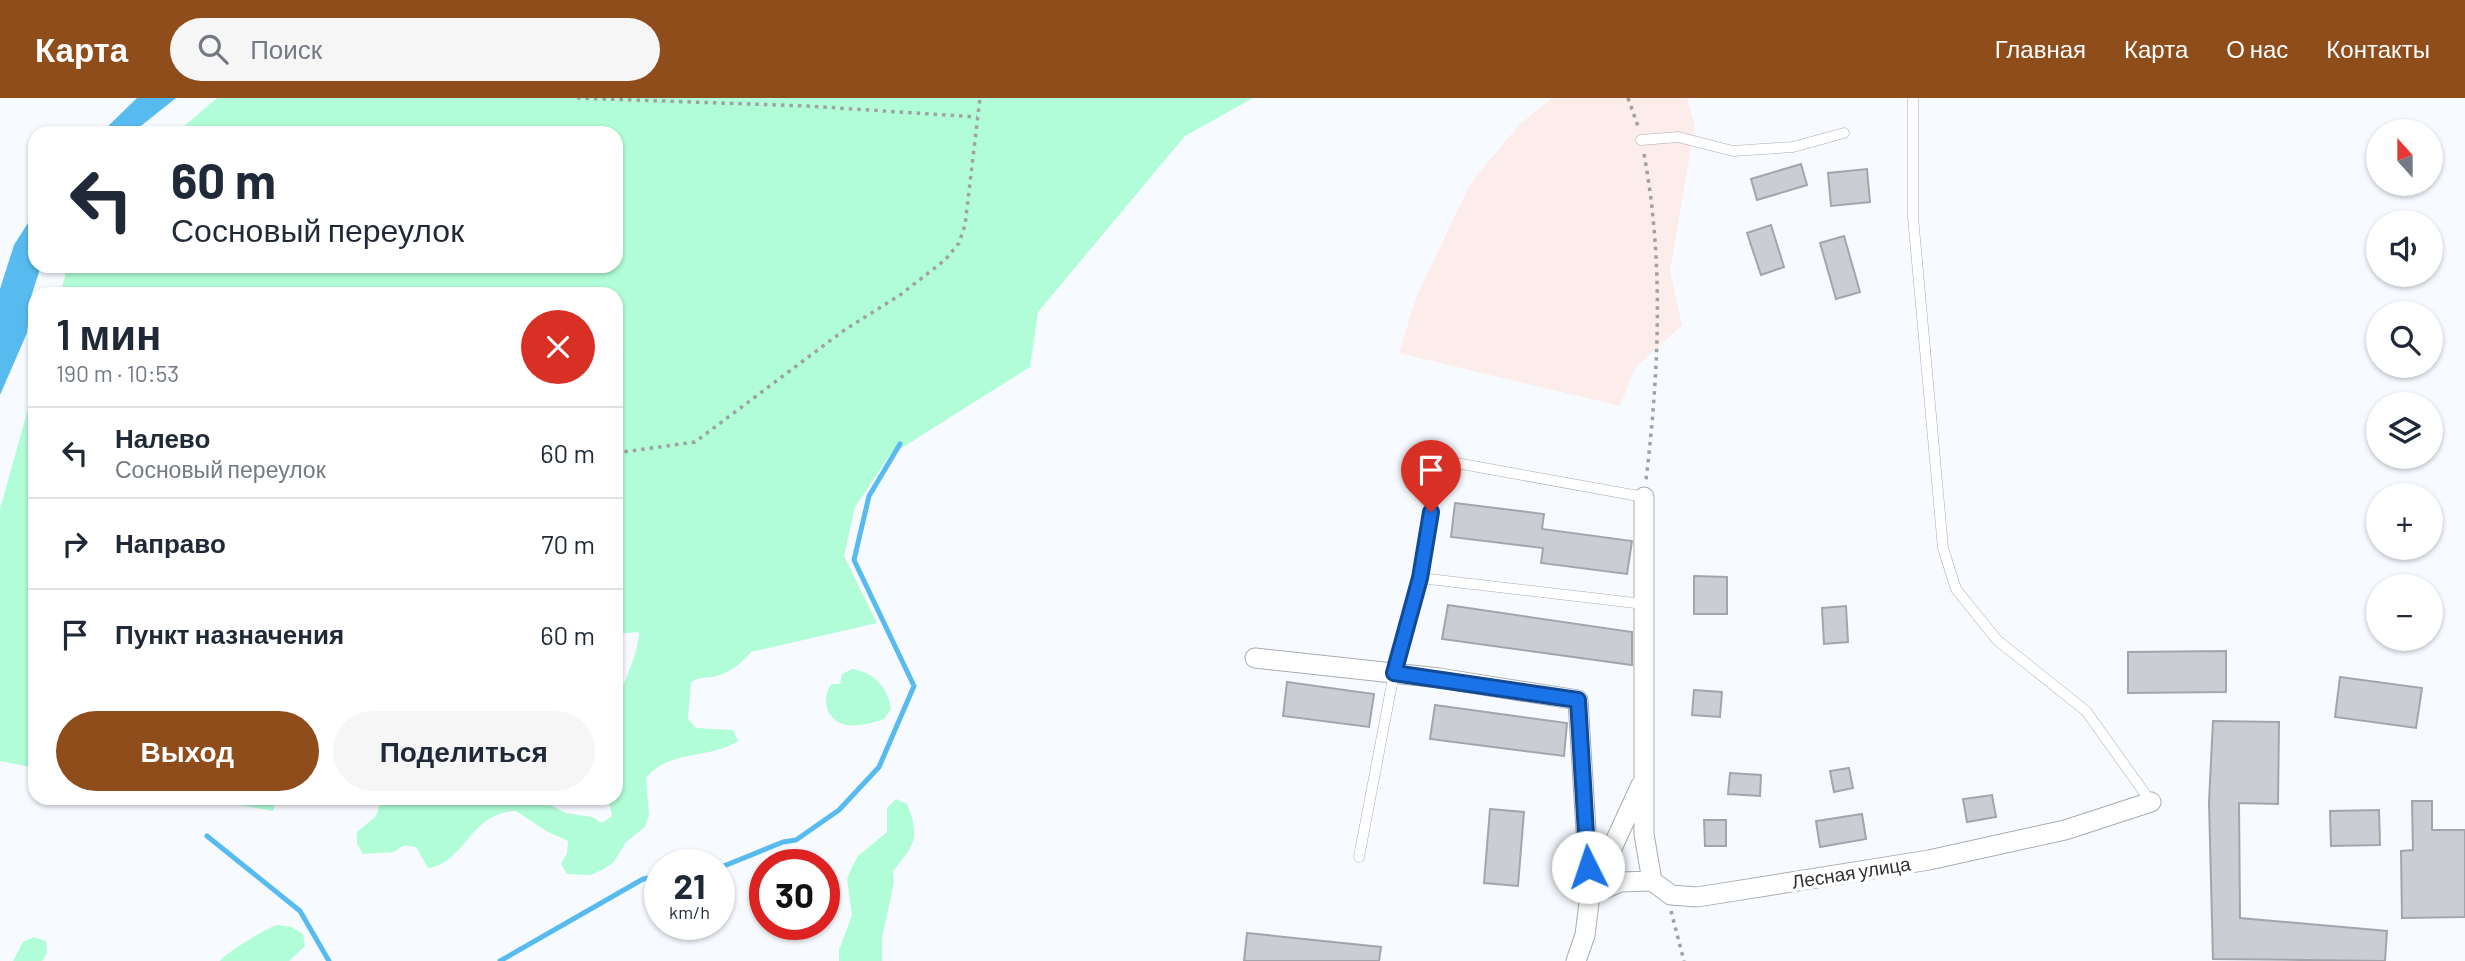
<!DOCTYPE html>
<html lang="ru">
<head>
<meta charset="utf-8">
<style>
	:root { --surface:#fff; --page:#f6f6f7; --text:#1f2937; --muted:#747a83; --line:#e0e1e3; --accent:#8f4d1c }
	body { margin:0; font-family:Barlow,sans-serif; background:var(--page); color:var(--text); height:100vh; display:flex; flex-direction:column; font-size:26px; white-space:nowrap }
	* { box-sizing:border-box; margin:0 }
	p { font-size:23px; color:var(--muted) }
	.icon { flex:none; width:38px; height:38px; fill:none; stroke:currentColor; stroke-width:2; stroke-linecap:round; stroke-linejoin:round }
	.map { position:relative; flex:1; overflow:hidden }
	.drawer { position:absolute; left:28px; top:189px; width:595px; height:518px; display:flex; flex-direction:column; background:var(--surface); border-radius:21px; box-shadow:0 2px 5px #0004 }
	.drawer>* { flex:none }
	.guide { position:absolute; left:28px; top:28px; width:595px; height:147px; border-radius:21px; box-shadow:0 2px 5px #0004; background:#fff; color:var(--text); overflow:hidden }
	.needle { width:46px; rotate:339deg }
	.controls { position:absolute; left:2366px; top:21px; display:grid; gap:14px }
	.controls a { display:grid; place-items:center; width:77px; height:77px; border-radius:50%; background:var(--surface); box-shadow:0 2px 5px #0004; font-size:35px }
	.speed { position:absolute; left:644px; top:751px; display:flex; gap:14px; font-size:35px; font-weight:700; text-align:center }
	.speed>* { display:grid; place-content:center; width:91px; height:91px; border-radius:50%; background:var(--surface); box-shadow:0 2px 5px #0004; line-height:1 }
	.speed small { font-size:18px; font-weight:400 }
	.speed .limit { border:10px solid #d22; background:#fff; color:#111 }
	.pin { position:absolute; display:grid; place-items:center; width:60px; height:60px; color:#fff; margin:-72px -30px; border-radius:50% 50% 50% 0; rotate:-45deg; box-shadow:0 0 7px #0007 }
	.pin .icon { rotate:45deg }
	.me { position:absolute; width:77px; margin:-38px; rotate:356deg; stroke-linejoin:round; filter:drop-shadow(0 0 5px #0008) }
	.turn { display:flex; align-items:center; gap:24px; height:147px; padding:0 28px; font-size:32px }
	.turn .icon { width:91px; height:91px; stroke-width:2.5 }
	.turn b { display:block; font-size:49px; line-height:60px }
	.round { display:grid; place-items:center; flex:none; width:74px; height:74px; border-radius:37px; background:var(--page) }
	.head { display:flex; align-items:center; justify-content:space-between; height:119px; padding:0 28px }
	h1 { font-size:42px; font-weight:600; line-height:52px }
	.cta { display:flex; gap:14px; margin-top:auto; padding:14px 28px }
	.cta a { flex:1; height:80px; border-radius:42px; background:var(--accent); color:#fff; font-size:28px; font-weight:600; line-height:80px; text-align:center }
	.cta a+a { background:var(--page); color:var(--text) }
	ul { padding:0; list-style:none }
	li { display:flex; align-items:center; gap:21px; height:91px; padding:0 28px; border-top:2px solid var(--line) }
	li div { flex:1 }
	li b { display:block; font-size:26px }
	li em { font-style:normal }
	header { display:flex; align-items:center; gap:42px; box-sizing:border-box; height:98px; padding:0 35px; background:var(--accent); color:#fff }
	header strong { font-size:33px }
	nav { display:flex; gap:38px; margin-inline-start:auto; font-size:24px }
	.search { width:490px; height:63px; background:var(--page); display:flex; align-items:center; gap:18px; box-sizing:border-box; padding:0 24px; border-radius:38px; color:var(--muted); font-size:26px }
	.map>svg:first-child { display:block }
	.industrial { fill:#fcecea }
	.green { fill:#b1fdd7 }
	.water { fill:#58bbef }
	.lines { fill:none; stroke-linecap:round; stroke-linejoin:round }
	.stream { stroke:#58bbef; stroke-width:5 }
	.building { fill:#caced3; stroke:#a2a6aa; stroke-width:2 }
	.service-casing { stroke:#a8acb1; stroke-width:11 }
	.minor-casing { stroke:#a8acb1; stroke-width:21 }
	.path { stroke:#9fa1a5; stroke-width:3.5; stroke-dasharray:3.5 5; stroke-linecap:butt }
	.service { stroke:#fff; stroke-width:10 }
	.minor { stroke:#fff; stroke-width:19 }
	.route-casing { stroke:#114b97; stroke-width:18 }
	.route { stroke:#1a73e8; stroke-width:12 }
	.labels { text-anchor:middle; dominant-baseline:central; stroke-width:7; stroke-linejoin:round; paint-order:stroke }
	.street-label { font-size:19px; fill:#303133; stroke:#fff }
</style>
</head>
<body>
<header>
<strong>Карта</strong>
<div class="search"><svg class="icon" aria-label="search" viewBox="0 0 24 24"><circle cx="10" cy="10" r="6"/><path d="M15 15l6 6"/></svg>Поиск</div>
<nav><a>Главная</a><a>Карта</a><a>О нас</a><a>Контакты</a></nav>
</header>
<div class="map">
<svg width="2465" height="863" viewBox="0 0 2465 863">
	<rect width="100%" height="100%" fill="#f7fbff"/>
	<path class="industrial" d="M1552 0H1687L1695 27 1670 173 1682 227 1635 270 1620 308 1399 255 1416 200 1470 86 1519 27Z"/>
	<path class="green" d="M217 0H1253L1185 38 1038 214 1030 269 889 358 855 409 844 458 877 525 751 554C741 566 728 576 713 579 704 580 699 579 691 584L688 621 696 630 733 632 738 643C711 661 667 652 646 680L649 717 645 729 626 744 613 765 602 772 591 777 567 776 561 766 567 755 568 743 546 733 516 713C469 714 466 765 428 770L416 749 404 747 394 754 363 756 357 746V734L376 718 380 707 378 700H537L566 715 592 719 602 725 612 718 608 700H616C616 676 611 627 617 606 624 581 638 559 639 534L616 536V196H60L68 168H616V35H176Z
		M35 286V670L0 663V411Z
		M852 571C875 575 888 589 891 611L884 621C865 627 839 635 828 613 824 603 826 595 831 586H840L842 576Z
		M201 700H277L273 713Z
		M896 701 907 706C921 741 914 747 893 773L894 784 882 840V863H839V852L852 817 847 781 852 769 858 758 887 734V710Z
		M277 827 292 829 303 836 305 848 289 863H220C224 856 268 829 277 827Z
		M34 839 46 843 47 855 42 863H13L23 844Z"/>
	<path class="water" d="M137 0H176L132 35H101Z
		M35 114V168H41L31 199 27 235 0 297V191L14 147Z"/>
	<g class="lines">
		<path class="stream" d="M207 738 300 813 329 863
			M719 770 783 744 796 742 839 712 879 669 914 588 854 462 869 398 900 346
			M500 863 643 781 660 778"/>
	</g>
	<path class="building" d="M1801 66 1807 87 1757 102 1751 81Z
		M1867 71 1870 104 1831 108 1828 75Z
		M1771 127 1784 169 1761 177 1747 135Z
		M1844 138 1860 194 1836 201 1820 145Z
		M1455 405 1544 416 1542 431 1632 443 1627 476 1541 465 1543 450 1451 439Z
		M1694 478 1727 479V516H1694Z
		M1448 507 1632 534V567L1442 541Z
		M1846 508 1848 544 1824 546 1822 510Z
		M2226 553V594L2128 595V554Z
		M2340 579 2422 590 2416 630 2335 619Z
		M1287 584 1374 596 1369 629 1283 618Z
		M1694 592 1722 594 1720 619 1692 617Z
		M1435 607 1567 625 1564 658 1430 641Z
		M2213 623 2279 624 2278 706 2239 705 2240 820 2387 833 2385 863 2213 861 2209 704Z
		M1849 670 1853 690 1834 694 1830 673Z
		M1730 675 1761 677 1760 698 1728 696Z
		M1992 697 1996 719 1967 724 1963 701Z
		M2412 703H2432V732H2465V819L2402 820 2401 753 2413 752Z
		M1490 711 1524 714 1518 788 1484 785Z
		M2379 712 2380 747 2331 748 2330 713Z
		M1862 716 1866 741 1820 749 1816 723Z
		M1704 722H1726V748H1705Z
		M1247 835 1381 849 1379 863H1244Z"/>
	<g class="lines">
		<g class="service-casing">
			<path id="service" d="M1913 0V119L1943 450 1956 491 1997 542 2086 613 2151 704
				M1641 42 1678 39 1733 53 1793 49 1844 35
				M1434 361 1644 399
				M1420 480 1644 506
				M1359 759 1394 575 1420 480 1435 391"/>
		</g>
		<g class="minor-casing">
			<path id="minor" d="M1644 399V736L1652 783 1671 797 1697 799 1929 762 2065 732 2151 704
				M1255 560 1439 580 1578 602 1590 797 1585 837 1576 863
				M1591 796 1641 687
				M1590 797 1620 784 1652 783"/>
		</g>
		<path class="path" d="M577 0 807 8 977 19
			M1628 0 1639 31
			M1644 56C1664 164 1659 273 1646 382
			M616 355 695 344 843 233 900 197 945 162 959 145 965 127 980 0
			M1671 813 1684 863"/>
		<use href="#service" class="service"/>
		<use href="#minor" class="minor"/>
	</g>
	<g class="lines">
		<g class="route-casing">
			<path id="route" d="M1431 414 1420 480 1394 575 1578 602 1588 769"/>
		</g>
		<use href="#route" class="route"/>
	</g>
	<g class="labels">
		<g class="street-label">
			<text transform="translate(1851 774) rotate(-9)">Лесная улица</text>
		</g>
	</g>
</svg>
<div class="controls">
<a><svg class="needle" viewBox="-14 -14 28 28"><path d="M0-13l5 13h-10z" fill="#e53935"/><path d="M0 13l5-13h-10z" fill="#747a83"/></svg></a>
<a><svg class="icon" aria-label="sound" viewBox="0 0 24 24"><path d="M4 9h4l5-4v14l-5-4H4zM17 9q2 3 0 6"/></svg></a>
<a><svg class="icon" aria-label="search" viewBox="0 0 24 24"><circle cx="10" cy="10" r="6"/><path d="M15 15l6 6"/></svg></a>
<a><svg class="icon" aria-label="layers" viewBox="0 0 24 24"><path d="M12 4l9 5-9 5-9-5zM3 14l9 5 9-5"/></svg></a>
<a>+</a>
<a>−</a>
</div>
<div class="speed"><div>21<small>km/h</small></div><div class="limit">30</div></div>
<div class="pin" style="left:1431px;top:414px;background:#d93025"><svg class="icon" aria-label="arrive" viewBox="0 0 24 24"><path d="M6 21V4h12l-3 4 3 4H6"/></svg></div>
<svg class="me" style="left:1588px;top:769px" viewBox="-20 -20 40 40"><circle r="19" fill="#fff"/><path d="M0-13L10 11 0 6-10 11z" fill="#1a73e8"/></svg>
<div class="guide">
<div class="turn"><svg class="icon" aria-label="left" viewBox="0 0 24 24"><path d="M17 20v-9H6M10 6l-5 5 5 5"/></svg><div><b>60 m</b>Сосновый переулок</div></div>
</div>
<section class="drawer">
<div class="head"><div><h1>1 мин</h1><p>190 m · 10:53</p></div><a class="round" style="background:#d93025;color:#fff"><svg class="icon" aria-label="close" viewBox="0 0 24 24"><path d="M6 6l12 12M18 6L6 18"/></svg></a></div>
<ul>
<li><svg class="icon" aria-label="left" viewBox="0 0 24 24"><path d="M17 20v-9H6M10 6l-5 5 5 5"/></svg><div><b>Налево</b><p>Сосновый переулок</p></div><em>60 m</em></li>
<li><svg class="icon" aria-label="right" viewBox="0 0 24 24"><path d="M7 20v-9h11M14 6l5 5-5 5"/></svg><div><b>Направо</b></div><em>70 m</em></li>
<li><svg class="icon" aria-label="arrive" viewBox="0 0 24 24"><path d="M6 21V4h12l-3 4 3 4H6"/></svg><div><b>Пункт назначения</b></div><em>60 m</em></li>
</ul>
<div class="cta"><a>Выход</a><a>Поделиться</a></div>
</section>
</div>
</body>
</html>
